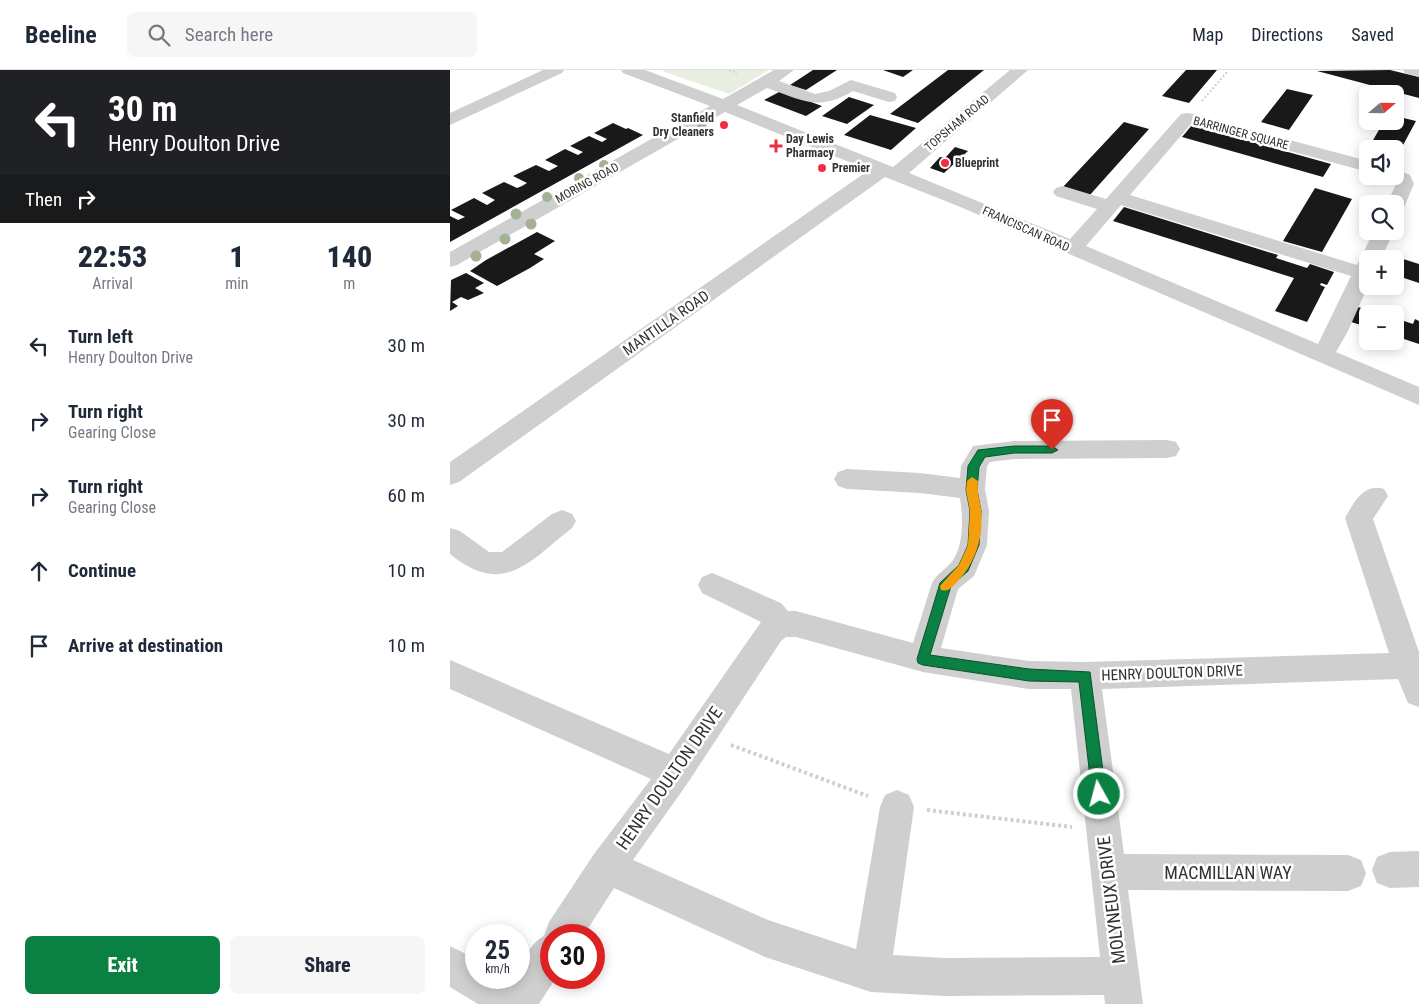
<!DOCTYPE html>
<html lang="en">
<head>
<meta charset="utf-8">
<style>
	:root { --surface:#fff; --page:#f6f6f7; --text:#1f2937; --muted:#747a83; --line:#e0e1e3; --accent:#0b8043 }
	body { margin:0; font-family:"Roboto Condensed",sans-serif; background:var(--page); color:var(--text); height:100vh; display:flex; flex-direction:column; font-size:19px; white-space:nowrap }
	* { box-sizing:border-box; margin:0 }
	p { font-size:16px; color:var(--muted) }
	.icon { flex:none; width:28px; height:28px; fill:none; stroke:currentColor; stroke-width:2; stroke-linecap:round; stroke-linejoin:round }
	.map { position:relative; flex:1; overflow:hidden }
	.drawer { display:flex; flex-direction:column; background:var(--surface); width:450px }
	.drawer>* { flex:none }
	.top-card { background:#202124; color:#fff; overflow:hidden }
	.needle { width:32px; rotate:70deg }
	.controls { position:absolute; left:909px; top:15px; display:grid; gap:10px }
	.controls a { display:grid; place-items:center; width:45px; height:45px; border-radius:8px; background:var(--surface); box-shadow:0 2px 12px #0003; font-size:25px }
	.speed { position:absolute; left:15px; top:854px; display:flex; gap:10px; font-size:25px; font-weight:700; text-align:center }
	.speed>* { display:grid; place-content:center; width:65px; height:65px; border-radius:50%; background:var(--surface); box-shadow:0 2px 12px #0003; line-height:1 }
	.speed small { font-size:12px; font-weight:400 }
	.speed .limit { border:8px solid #d22; background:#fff; color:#111 }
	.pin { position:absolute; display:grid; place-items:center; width:42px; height:42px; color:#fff; margin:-51px -21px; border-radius:50% 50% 50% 0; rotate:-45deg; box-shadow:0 0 5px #0007 }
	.pin .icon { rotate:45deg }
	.me { position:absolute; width:55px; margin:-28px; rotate:353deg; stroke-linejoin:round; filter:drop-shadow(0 0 4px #0008) }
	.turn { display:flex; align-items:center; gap:18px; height:105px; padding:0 25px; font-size:22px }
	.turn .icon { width:65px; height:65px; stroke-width:2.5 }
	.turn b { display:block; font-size:35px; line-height:42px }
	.then { display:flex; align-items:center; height:48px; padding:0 25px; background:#0003; gap:10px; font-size:19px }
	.eta { display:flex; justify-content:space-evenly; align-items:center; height:85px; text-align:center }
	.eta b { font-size:30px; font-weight:800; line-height:35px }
	.button { display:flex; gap:10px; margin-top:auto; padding:10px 25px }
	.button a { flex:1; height:58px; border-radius:8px; background:var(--accent); color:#fff; font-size:20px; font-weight:800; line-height:58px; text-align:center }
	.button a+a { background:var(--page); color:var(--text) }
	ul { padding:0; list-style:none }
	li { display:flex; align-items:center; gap:15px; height:75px; padding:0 25px }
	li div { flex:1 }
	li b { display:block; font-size:19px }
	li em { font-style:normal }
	header { display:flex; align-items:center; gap:30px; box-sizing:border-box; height:70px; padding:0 25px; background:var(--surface); border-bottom:1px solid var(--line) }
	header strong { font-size:24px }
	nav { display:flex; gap:28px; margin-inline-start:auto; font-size:18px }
	.search { width:350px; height:45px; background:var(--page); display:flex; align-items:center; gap:12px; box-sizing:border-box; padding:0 18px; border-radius:8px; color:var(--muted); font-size:19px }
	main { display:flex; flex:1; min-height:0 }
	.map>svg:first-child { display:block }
	.green { fill:#e9efe0 }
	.building { fill:#191919 }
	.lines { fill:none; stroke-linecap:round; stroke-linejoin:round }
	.path-far1 { stroke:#cfcfcf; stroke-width:2; stroke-dasharray:2 2; stroke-linecap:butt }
	.path { stroke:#cfcfcf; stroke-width:4; stroke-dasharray:3 3; stroke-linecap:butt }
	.minor { fill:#cfcfcf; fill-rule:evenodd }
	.tree { fill:#a3b194 }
	.route { fill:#0b8043; stroke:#07532c }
	.slow { fill:#f59e0b }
	.poi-dot { fill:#ef2d43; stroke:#fff; stroke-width:2 }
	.labels { text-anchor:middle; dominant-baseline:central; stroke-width:5; stroke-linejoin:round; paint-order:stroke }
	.far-poi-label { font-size:12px; font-weight:bold; fill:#323232; stroke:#fff; text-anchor:start }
	.far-street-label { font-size:12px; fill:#323232; stroke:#fff }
	.street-label { font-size:15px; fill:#323232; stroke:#fff }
	.near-street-label { font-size:18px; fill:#323232; stroke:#fff }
</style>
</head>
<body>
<header>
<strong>Beeline</strong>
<div class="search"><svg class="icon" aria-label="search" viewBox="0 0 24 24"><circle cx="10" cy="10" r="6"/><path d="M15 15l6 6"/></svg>Search here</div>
<nav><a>Map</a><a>Directions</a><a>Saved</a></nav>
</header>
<main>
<section class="drawer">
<div class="top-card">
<div class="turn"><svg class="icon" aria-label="left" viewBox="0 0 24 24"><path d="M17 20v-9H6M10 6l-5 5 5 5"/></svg><div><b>30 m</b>Henry Doulton Drive</div></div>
<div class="then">Then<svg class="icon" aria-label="right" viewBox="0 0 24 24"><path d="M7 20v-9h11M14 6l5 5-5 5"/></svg></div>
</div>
<div class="eta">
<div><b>22:53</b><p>Arrival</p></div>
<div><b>1</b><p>min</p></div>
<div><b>140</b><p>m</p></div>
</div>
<ul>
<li><svg class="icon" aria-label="left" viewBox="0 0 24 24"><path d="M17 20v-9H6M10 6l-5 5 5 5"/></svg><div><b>Turn left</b><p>Henry Doulton Drive</p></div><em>30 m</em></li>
<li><svg class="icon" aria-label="right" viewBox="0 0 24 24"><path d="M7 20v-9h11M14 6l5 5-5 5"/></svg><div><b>Turn right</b><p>Gearing Close</p></div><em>30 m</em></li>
<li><svg class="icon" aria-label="right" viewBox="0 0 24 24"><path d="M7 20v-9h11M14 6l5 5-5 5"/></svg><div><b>Turn right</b><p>Gearing Close</p></div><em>60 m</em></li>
<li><svg class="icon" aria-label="ahead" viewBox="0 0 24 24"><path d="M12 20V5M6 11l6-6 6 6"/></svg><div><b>Continue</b></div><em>10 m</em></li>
<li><svg class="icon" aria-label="arrive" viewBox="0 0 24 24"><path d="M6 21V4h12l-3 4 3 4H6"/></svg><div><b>Arrive at destination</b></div><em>10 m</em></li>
</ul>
<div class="button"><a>Exit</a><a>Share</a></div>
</section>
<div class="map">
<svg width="969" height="934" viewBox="0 0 969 934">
	<rect width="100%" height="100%" fill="#fff"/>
	<path class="green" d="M215 0H319L279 24 212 1Z"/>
	<path class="building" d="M363 0H387L356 20 340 15Z
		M433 0H463L453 7Z
		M498 0H534L468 53 440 44Z
		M736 0H767L739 33 712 26Z
		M940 0 969 7V28L867 1Z
		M837 19 863 25 839 60 811 52Z
		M331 21 372 36 356 46 314 30Z
		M399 27 424 35 397 54 372 46Z
		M420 45 466 58 441 80 394 65Z
		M945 46 966 51 945 90V79H918L934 51H945Z
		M674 52 699 59 639 126 612 118Z
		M163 53 176 59 178 58 193 65 0 172V146L8 150 15 147 1 140 24 128 37 135 45 130 32 123 54 112 67 118 72 116 77 113 63 106 86 95 99 101 108 96 95 90 115 79 128 85 133 82 120 76 139 66 152 72 157 69 144 63Z
		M742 55 881 94 873 107 732 67Z
		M505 77 518 81 494 103 480 98 490 87 495 88Z
		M865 118 902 129 872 182 833 171Z
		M674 137 828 185 826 188 857 198 860 194 884 202 877 215 871 213 870 215 875 217 857 252 825 241 844 208 663 151Z
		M87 162 105 171 84 184 94 189 80 198 47 216 20 201 36 190Z
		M934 183 969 194V213L945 205V189H931Z
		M16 203 34 213 25 218 34 223 18 230 11 227 2 232 8 236 0 241 1 210Z
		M908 237 928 243 918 244V257L901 252Z
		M945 248 963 254 965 249 969 251V274L945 266Z"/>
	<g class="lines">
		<path class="path-far1" d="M279 0 287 3
			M752 31 777 2"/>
		<path class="path" d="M281 675 418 726
			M477 740 622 757"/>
		<path class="minor" d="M93 0H114L112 3 0 55V43Z
			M171 0H195L273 29 324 0H344L329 11 365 24 379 21 401 10 445 23 447 27 445 31 439 32 403 21C368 42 352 30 317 18L287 35 443 97 560 0H578L459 103 620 169 647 139 606 126 603 122 606 118 613 116 656 129 731 44 737 43 743 44 918 91V102L741 54 680 125 907 195 924 161H944L931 189H918V216L898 261 886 282 969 317V335L508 136 435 107 9 412 0 415V392L419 100 275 42 7 195 0 197V182L260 36 173 3ZM671 135 901 206 868 274 636 176Z
			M953 0H969V7L955 3Z
			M945 99 960 105 964 114 952 142 945 144V134H937L946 114 936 106H945Z
			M717 370 726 372 730 379 726 386 717 388 564 389 540 392 537 396 535 419 539 441 537 475 524 506 508 519 491 578 579 591 635 592 939 583 895 448C904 432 914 413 934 419L938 426 923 449 969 582V637L958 633 948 609 652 619 674 784 898 785 911 790 916 803 911 816 898 821 678 820 693 934H655L654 925 494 926 421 922 315 887 164 818 134 865H101V908H106L89 934H28L0 917V876L26 889V908H56L60 910 62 908H69C69 894 81 872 94 866L99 852 144 784 201 709 0 619V590L219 684 311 552 252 523 248 515 252 507 262 503 272 507 331 533 338 541H346L463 573 482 513C487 503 497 499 503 490 514 474 513 446 510 428L470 423 397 419 388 416 384 409 388 402 397 399 470 403 510 408 511 396 523 376 564 371ZM336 567H346L473 602 579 619H621L650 887 494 888 443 885 464 737 459 725 447 720 435 725 430 737 406 879 318 850 183 790 237 714 331 571Z
			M112 440 122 444 126 451 122 458C78 493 53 527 0 484V458L10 461 39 482H52L102 444Z
			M969 781V817L940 818 927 813 922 800 927 787 940 782Z"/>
	</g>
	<g class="tree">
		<circle cx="252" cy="57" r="5"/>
		<circle cx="154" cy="95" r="5"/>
		<circle cx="129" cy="108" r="5"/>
		<circle cx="97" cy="127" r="5"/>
		<circle cx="66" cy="144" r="5.5"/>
		<circle cx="81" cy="154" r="5.5"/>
		<circle cx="55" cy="169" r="5.5"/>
		<circle cx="26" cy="186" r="5.5"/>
	</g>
	<path class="route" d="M564 376H602L608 380 602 383H564L535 387 529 397 527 420 531 441 529 475 518 501 501 516 480 585 579 599 640 602 656 724 654 729 649 731 644 729 642 724 629 612 579 611 473 595 468 593 467 589 490 513 509 495 518 475 520 441 516 420 518 396 528 380Z"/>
	<path class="slow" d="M522 407 528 411C527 421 529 429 531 439 534 465 526 493 507 512 502 517 499 522 491 520L490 516 509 495 518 475 520 441 516 420 517 411Z"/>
	<g class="poi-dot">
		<circle cx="274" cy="55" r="5"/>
		<path d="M323.5 68.5h5v5h5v5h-5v5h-5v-5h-5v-5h5z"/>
		<circle cx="495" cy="93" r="5"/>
		<circle cx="372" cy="98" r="5"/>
	</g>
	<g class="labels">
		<g class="far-poi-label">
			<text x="264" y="48" text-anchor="end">Stanfield<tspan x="264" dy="14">Dry Cleaners</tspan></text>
			<text x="336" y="69">Day Lewis<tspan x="336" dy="14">Pharmacy</tspan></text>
			<text x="505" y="93">Blueprint</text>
			<text x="382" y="98">Premier</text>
		</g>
		<g class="far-street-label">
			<text transform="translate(507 53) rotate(-40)">TOPSHAM ROAD</text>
			<text transform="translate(791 63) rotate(15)">BARRINGER SQUARE</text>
			<text transform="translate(137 113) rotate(-29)">MORING ROAD</text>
			<text transform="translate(576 159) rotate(24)">FRANCISCAN ROAD</text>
		</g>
		<g class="street-label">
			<text transform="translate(216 253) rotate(-35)">MANTILLA ROAD</text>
			<text transform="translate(722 603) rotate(-2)">HENRY DOULTON DRIVE</text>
		</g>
		<g class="near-street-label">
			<text transform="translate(219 708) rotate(-55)">HENRY DOULTON DRIVE</text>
			<text x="778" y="802">MACMILLAN WAY</text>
			<text transform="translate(661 830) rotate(-97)">MOLYNEUX DRIVE</text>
		</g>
	</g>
</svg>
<div class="controls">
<a><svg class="needle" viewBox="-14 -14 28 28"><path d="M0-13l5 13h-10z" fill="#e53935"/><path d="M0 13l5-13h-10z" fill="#747a83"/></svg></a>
<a><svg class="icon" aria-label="sound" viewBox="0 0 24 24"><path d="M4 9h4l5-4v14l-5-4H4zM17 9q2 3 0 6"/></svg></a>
<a><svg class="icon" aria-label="search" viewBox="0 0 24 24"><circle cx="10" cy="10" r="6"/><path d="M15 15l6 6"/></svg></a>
<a>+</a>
<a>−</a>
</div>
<div class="speed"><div>25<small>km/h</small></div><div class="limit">30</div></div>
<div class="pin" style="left:602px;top:380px;background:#d93025"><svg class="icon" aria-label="arrive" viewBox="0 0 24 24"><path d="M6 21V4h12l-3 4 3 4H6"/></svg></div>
<svg class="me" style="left:649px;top:724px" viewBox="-20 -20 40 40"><circle r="17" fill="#0b8043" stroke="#fff" stroke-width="3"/><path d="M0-11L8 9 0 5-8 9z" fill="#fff"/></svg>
</div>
</main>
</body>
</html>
